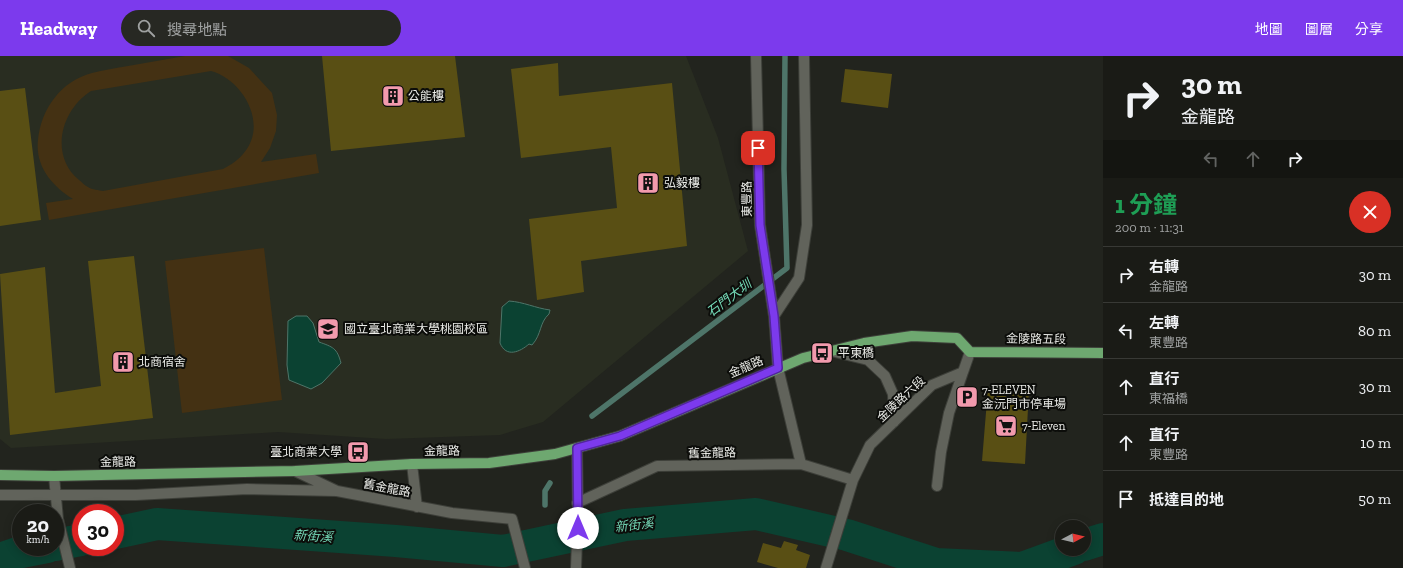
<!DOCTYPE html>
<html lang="zh-TW">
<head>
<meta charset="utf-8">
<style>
	:root { --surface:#1a1b16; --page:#272823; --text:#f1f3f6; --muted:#9fa1a1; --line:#383935; --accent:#7c3aed }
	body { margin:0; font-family:"Zilla Slab","Noto Sans TC",serif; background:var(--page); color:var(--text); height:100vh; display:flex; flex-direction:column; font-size:15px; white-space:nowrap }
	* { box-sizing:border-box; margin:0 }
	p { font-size:13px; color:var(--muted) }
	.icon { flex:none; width:22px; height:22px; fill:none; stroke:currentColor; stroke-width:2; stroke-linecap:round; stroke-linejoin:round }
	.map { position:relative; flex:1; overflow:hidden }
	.panel { display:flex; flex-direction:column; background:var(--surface); width:300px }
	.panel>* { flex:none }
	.top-card { background:#1a1b16; color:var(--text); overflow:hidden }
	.needle { width:26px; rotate:83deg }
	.controls { position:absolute; left:1055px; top:464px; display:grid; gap:8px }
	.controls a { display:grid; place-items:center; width:36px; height:36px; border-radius:50%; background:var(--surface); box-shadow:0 2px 10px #0003,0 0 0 1px var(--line); font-size:20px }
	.speed { position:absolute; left:12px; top:448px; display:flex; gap:8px; font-size:20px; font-weight:700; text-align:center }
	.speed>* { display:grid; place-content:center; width:52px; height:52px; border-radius:50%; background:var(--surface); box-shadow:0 2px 10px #0003,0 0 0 1px var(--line); line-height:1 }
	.speed small { font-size:10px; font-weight:400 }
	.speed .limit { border:6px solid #d22; background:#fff; color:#111 }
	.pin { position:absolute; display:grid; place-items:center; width:34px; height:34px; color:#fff; margin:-17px; border-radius:8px; box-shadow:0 2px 6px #0006 }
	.me { position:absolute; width:44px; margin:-22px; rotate:0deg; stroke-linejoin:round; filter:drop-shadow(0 0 3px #0008) }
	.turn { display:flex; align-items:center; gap:14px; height:84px; padding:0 12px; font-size:18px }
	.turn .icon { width:52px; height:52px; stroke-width:2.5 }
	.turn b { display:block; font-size:28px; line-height:34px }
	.lanes { display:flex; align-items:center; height:38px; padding:0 12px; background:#0003; justify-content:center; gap:20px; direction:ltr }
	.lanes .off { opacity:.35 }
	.round { display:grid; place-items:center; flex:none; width:42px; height:42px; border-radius:21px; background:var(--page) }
	.overview { display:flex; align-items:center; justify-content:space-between; height:68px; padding:0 12px }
	h1 { font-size:24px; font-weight:700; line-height:30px; color:#1e9e55 }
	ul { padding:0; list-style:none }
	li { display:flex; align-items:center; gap:12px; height:56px; padding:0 12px; border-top:1px solid var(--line) }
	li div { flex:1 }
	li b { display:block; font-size:15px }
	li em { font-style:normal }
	header { display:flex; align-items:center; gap:24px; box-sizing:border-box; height:56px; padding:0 20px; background:var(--accent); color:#fff }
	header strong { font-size:19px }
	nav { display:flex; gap:22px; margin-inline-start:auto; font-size:14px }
	.search { width:280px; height:36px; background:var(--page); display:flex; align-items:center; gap:10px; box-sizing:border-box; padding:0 14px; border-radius:22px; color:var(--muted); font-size:15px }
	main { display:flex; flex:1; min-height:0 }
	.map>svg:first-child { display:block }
	.built { fill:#292d21 }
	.green { fill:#443113; fill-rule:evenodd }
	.water { fill:#0b4232; stroke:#4e7569 }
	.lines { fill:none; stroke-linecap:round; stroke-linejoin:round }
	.stream { stroke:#4e7569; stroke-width:5.5 }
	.river { stroke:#0b4232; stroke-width:32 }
	.building { fill:#594f14 }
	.minor-casing { stroke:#3d3f39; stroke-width:12 }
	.major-casing { stroke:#3d3f39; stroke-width:12 }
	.minor { stroke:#61635b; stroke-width:10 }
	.major { stroke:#6ea870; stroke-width:10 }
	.route-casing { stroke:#51269a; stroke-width:10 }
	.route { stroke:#7c3aed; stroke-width:7 }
	.labels { text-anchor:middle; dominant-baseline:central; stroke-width:4; stroke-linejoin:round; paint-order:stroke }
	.poi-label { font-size:12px; fill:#ebece8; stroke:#0c0d0a; text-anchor:start }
	.street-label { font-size:12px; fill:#ebece8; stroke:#0c0d0a }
	.water-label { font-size:13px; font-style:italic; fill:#74d8b6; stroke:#0c0d0a }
</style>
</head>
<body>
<header>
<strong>Headway</strong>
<div class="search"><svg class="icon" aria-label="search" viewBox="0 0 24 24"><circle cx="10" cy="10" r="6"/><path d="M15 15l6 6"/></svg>搜尋地點</div>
<nav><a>地圖</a><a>圖層</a><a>分享</a></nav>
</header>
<main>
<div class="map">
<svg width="1103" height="512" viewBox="0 0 1103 512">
	<rect width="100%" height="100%" fill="#22241e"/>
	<path class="built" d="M0 0H686L718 82 748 195 543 366 500 379 386 383 278 376 11 392 0 383Z"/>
	<path class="green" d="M185 0H228L249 12 272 37 277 59 276 75 270 92 261 106 316 98 319 117 49 164 46 147 73 143C52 130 35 110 38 84 41 53 61 25 92 17 103 14 116 12 128 10 147 7 166 3 185 0ZM211 15C238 22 262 57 251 85 246 98 235 107 223 113L103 135C99 134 92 134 88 131 85 130 82 126 79 124 49 99 61 54 91 35Z
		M264 192 282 344 182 357 165 205Z"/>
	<path class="water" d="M509 245C524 246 535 252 550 254L549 258C539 267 542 278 532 289L529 288C520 296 506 302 500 287L502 251Z
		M296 260H307L313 267 319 286C333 291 337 292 341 307L322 327 311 333 289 324 287 309 288 265Z"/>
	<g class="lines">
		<path class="stream" d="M592 360 787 212 784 113 785 0
			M545 449V435L550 427"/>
		<path class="river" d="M115 477 157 468 396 485 503 495 625 469 756 458 847 479 936 508 1022 512 1074 493
			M55 489 81 484
			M1084 489 1103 483
			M0 503 17 497 47 491"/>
	</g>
	<path class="building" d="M322 0H455L465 81 331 95Z
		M558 7 559 40 672 27 687 190 581 205 584 236 537 244 529 163 617 152 611 91 521 102 511 13Z
		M845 13 892 18 888 52 841 46Z
		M25 32 41 164 0 170V35Z
		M134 200 153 362 10 379 0 218 45 211 55 337 101 330 88 205Z
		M988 332 1029 334 1025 408 982 405Z
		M784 485 798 489 796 494 810 499 806 512H778L757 506 763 487 781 492Z"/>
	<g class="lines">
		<g class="minor-casing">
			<path id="minor" d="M756 0 760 169 774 260 778 312 801 408
				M774 260 799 222 807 169 804 0
				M831 295 868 304 885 320 893 338 894 366
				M412 408 417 451
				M295 415 337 435 452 457 512 463 525 512
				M54 420 58 463 70 512
				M937 430 941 396 949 357 963 316
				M0 439H136L247 433 337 435
				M577 447 657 410 801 408 853 424
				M576 512 578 458 577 392
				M826 512 853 424 870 389 932 329 963 316 970 296"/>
		</g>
		<g class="major-casing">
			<path id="major" d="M0 419 54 420 295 415 412 408 489 407 555 398 620 380 803 302 864 287 912 280 957 282 970 296 1103 297"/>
		</g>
		<use href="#minor" class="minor"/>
		<use href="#major" class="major"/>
	</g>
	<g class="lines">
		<g class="route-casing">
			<path id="route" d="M578 472 577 392 620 380 778 312 774 260 760 169 758 92"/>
		</g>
		<use href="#route" class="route"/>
	</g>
	<defs>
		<g id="building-square" transform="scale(1.15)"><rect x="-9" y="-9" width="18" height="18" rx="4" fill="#f29aad" stroke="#0c0d0a"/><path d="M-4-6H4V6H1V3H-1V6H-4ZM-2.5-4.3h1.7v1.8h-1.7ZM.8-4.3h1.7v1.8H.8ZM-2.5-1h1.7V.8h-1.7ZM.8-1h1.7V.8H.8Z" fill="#111"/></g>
		<g id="university-square" transform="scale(1.15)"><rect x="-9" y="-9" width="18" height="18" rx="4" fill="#f29aad" stroke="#0c0d0a"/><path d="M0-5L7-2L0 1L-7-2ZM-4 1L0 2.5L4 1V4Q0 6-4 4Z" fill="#111"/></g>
		<g id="bus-square" transform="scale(1.15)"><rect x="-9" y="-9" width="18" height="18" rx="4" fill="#f29aad" stroke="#0c0d0a"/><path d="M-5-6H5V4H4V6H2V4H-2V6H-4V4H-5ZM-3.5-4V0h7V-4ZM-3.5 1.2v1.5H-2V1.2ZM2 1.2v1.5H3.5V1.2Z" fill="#111"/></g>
		<g id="parking-square" transform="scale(1.15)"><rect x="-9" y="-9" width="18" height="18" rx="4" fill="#f29aad" stroke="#0c0d0a"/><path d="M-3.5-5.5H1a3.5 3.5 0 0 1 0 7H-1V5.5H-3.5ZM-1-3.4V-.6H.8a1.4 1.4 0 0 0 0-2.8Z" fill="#111"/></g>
		<g id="supermarket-square" transform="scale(1.15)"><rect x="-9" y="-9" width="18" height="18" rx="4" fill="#f29aad" stroke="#0c0d0a"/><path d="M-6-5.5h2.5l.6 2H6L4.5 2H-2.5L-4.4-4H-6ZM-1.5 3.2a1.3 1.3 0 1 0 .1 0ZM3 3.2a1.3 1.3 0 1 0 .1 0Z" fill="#111"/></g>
	</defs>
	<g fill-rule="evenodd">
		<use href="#building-square" x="393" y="40"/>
		<use href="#building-square" x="648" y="127"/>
		<use href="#university-square" x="328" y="273"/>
		<use href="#bus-square" x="822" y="297"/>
		<use href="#building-square" x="123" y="306"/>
		<use href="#parking-square" x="967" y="341"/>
		<use href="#supermarket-square" x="1006" y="370"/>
		<use href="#bus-square" x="358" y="396"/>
	</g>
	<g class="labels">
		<g class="poi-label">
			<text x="408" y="40">公能樓</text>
			<text x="664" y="127">弘毅樓</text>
			<text x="344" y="273">國立臺北商業大學桃園校區</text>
			<text x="838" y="297">平東橋</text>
			<text x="138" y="306">北商宿舍</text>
			<text x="982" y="334">7-ELEVEN<tspan x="982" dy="14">金沅門市停車場</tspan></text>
			<text x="1022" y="370">7-Eleven</text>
			<text x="342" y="396" text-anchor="end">臺北商業大學</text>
		</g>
		<g class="street-label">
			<text transform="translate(747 143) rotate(-91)">東豐路</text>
			<text transform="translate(1036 283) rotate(1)">金陵路五段</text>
			<text transform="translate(746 311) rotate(-23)">金龍路</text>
			<text transform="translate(901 343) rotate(-43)">金陵路六段</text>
			<text transform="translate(442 395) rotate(-1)">金龍路</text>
			<text transform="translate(712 397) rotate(-1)">舊金龍路</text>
			<text transform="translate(118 406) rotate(-1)">金龍路</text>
			<text transform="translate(387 432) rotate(11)">舊金龍路</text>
		</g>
		<g class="water-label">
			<text transform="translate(729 242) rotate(-37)">石門大圳</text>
			<text transform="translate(634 469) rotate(-7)">新街溪</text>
			<text transform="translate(313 480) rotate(4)">新街溪</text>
		</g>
	</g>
</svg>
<div class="controls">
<a><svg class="needle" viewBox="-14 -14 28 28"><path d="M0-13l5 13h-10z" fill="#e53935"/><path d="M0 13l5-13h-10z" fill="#9fa1a1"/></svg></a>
</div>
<div class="speed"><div>20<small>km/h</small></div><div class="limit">30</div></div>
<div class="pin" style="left:758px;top:92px;background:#d93025"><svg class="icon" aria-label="arrive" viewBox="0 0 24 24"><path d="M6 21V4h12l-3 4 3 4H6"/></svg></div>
<svg class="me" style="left:578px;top:472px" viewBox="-20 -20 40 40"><circle r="19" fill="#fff"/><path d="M0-13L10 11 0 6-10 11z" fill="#7c3aed"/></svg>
</div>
<section class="panel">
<div class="top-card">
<div class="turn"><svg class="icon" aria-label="right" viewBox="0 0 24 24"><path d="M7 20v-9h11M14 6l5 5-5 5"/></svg><div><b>30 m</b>金龍路</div></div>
<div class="lanes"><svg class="icon off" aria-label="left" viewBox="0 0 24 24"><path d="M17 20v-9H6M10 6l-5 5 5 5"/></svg><svg class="icon off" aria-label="ahead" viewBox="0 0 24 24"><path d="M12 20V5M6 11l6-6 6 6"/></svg><svg class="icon" aria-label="right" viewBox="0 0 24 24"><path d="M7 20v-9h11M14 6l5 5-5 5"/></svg></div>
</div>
<div class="overview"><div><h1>1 分鐘</h1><p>200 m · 11:31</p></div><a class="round" style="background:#d93025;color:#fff"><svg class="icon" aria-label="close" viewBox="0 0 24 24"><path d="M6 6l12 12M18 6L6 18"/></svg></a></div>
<ul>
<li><svg class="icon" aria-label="right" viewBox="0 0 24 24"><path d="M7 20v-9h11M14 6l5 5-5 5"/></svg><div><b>右轉</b><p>金龍路</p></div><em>30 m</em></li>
<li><svg class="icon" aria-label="left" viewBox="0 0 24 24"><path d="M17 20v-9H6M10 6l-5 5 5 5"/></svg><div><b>左轉</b><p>東豐路</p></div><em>80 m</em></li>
<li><svg class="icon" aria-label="ahead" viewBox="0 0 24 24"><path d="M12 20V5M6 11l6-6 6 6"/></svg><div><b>直行</b><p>東福橋</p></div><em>30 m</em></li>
<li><svg class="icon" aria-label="ahead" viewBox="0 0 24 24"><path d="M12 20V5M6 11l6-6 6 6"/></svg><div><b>直行</b><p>東豐路</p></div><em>10 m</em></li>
<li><svg class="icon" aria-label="arrive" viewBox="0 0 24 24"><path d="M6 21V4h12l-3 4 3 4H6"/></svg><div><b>抵達目的地</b></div><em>50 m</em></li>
</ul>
</section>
</main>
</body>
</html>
